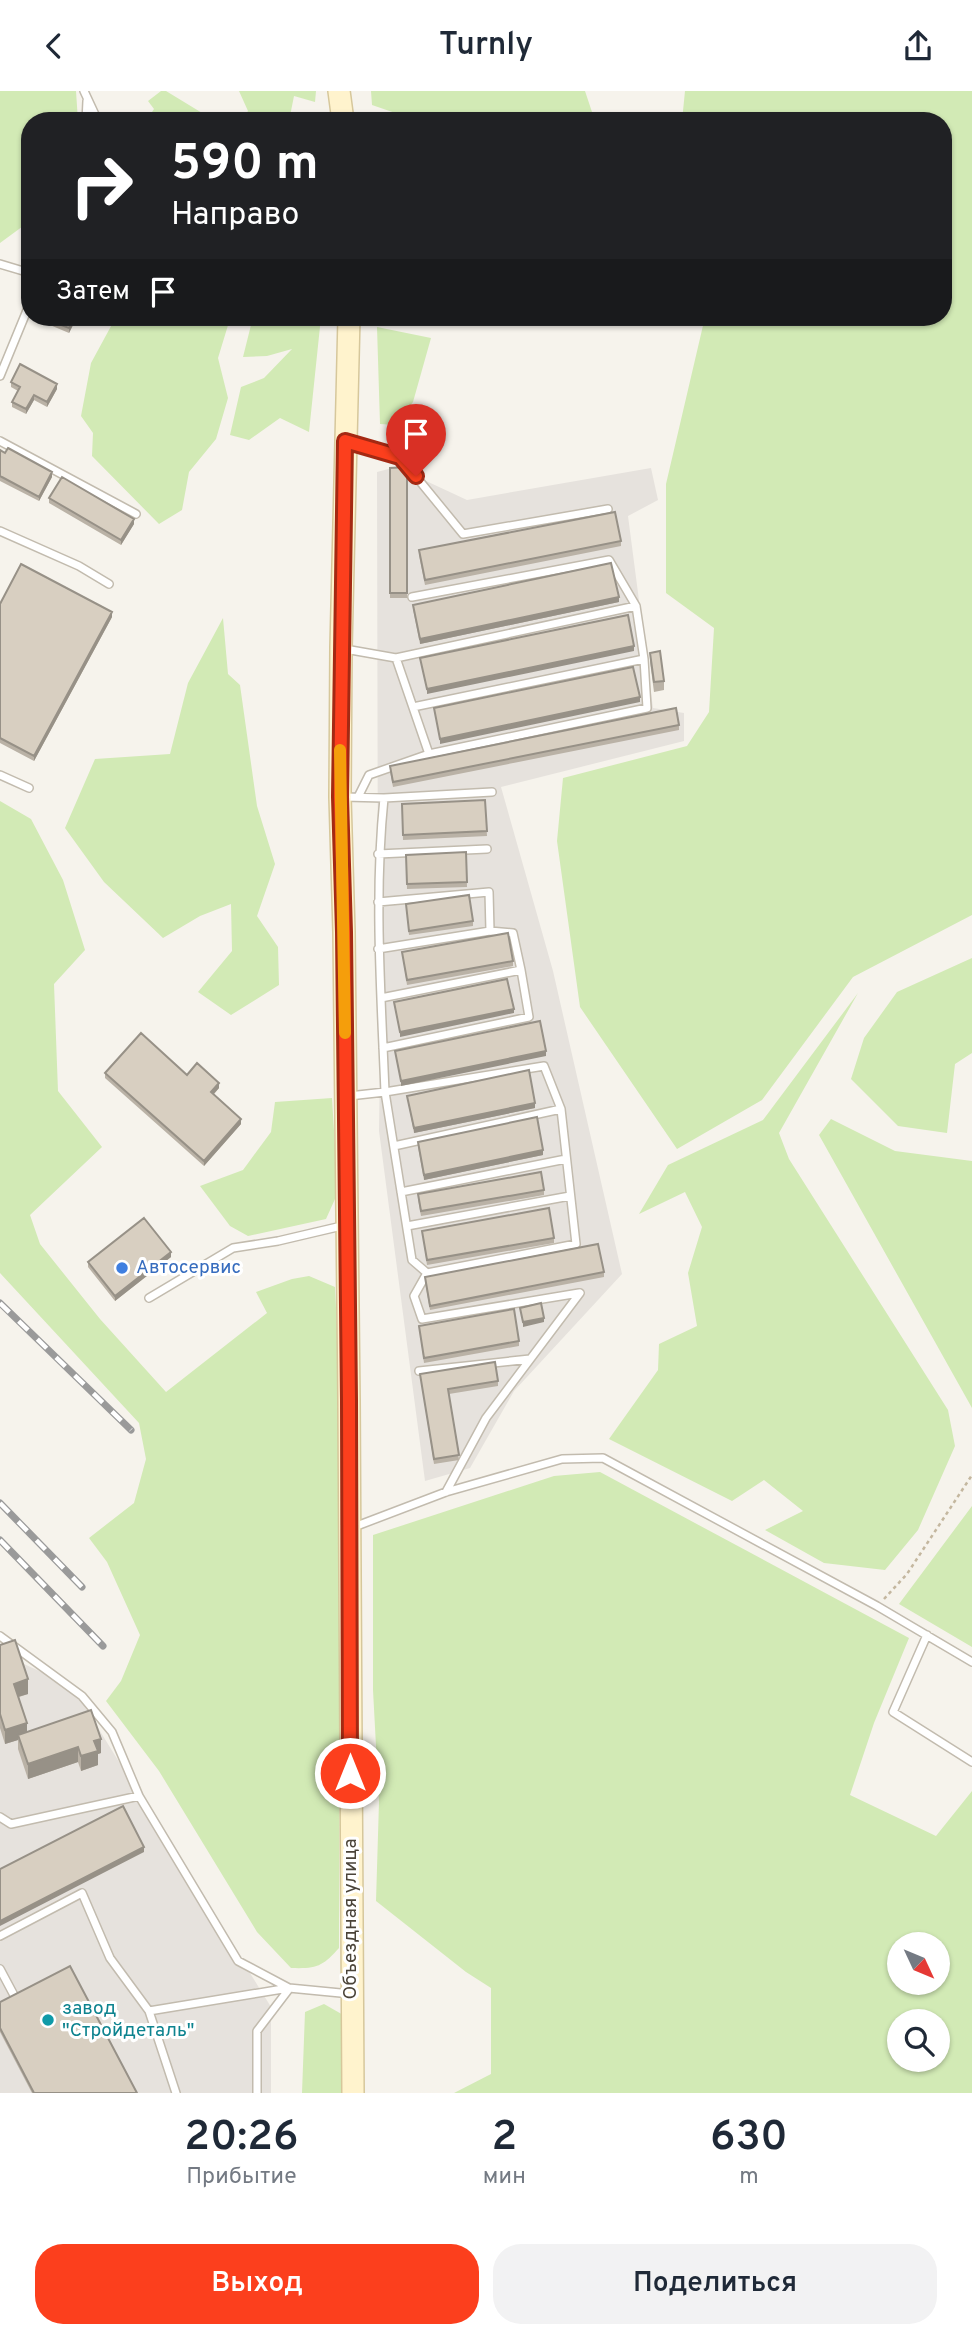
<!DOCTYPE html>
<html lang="ru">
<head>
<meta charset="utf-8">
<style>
	:root { --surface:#fff; --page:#f2f2f3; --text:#1f2937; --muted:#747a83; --accent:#fc3f1d }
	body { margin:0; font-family:Overpass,sans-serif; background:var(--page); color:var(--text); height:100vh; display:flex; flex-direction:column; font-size:26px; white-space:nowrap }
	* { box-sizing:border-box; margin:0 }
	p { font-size:23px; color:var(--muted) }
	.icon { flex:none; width:38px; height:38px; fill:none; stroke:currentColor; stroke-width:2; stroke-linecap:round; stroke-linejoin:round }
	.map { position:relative; height:2002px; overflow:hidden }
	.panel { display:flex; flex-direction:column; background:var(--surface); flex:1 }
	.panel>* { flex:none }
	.top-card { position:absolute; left:21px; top:21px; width:931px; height:214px; border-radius:28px; box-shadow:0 2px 5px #0004; background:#202124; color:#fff; overflow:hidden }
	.needle { width:46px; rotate:134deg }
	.buttons { position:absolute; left:887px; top:1841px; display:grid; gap:14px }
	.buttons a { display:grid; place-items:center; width:63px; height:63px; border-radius:50%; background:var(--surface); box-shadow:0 2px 5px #0004; font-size:35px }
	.pin { position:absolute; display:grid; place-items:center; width:60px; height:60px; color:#fff; margin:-72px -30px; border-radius:50% 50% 50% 0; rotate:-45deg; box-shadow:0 0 7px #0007 }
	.pin .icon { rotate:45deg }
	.me { position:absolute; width:77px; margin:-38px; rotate:0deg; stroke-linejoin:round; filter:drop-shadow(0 0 5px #0008) }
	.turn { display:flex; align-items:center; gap:24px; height:147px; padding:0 35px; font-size:32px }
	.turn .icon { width:91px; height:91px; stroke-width:2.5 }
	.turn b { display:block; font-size:49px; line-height:60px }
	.then { display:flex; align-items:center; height:66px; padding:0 35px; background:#0003; gap:14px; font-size:26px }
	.eta { display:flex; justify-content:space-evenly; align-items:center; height:119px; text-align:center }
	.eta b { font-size:42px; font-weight:600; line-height:49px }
	.cta { display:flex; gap:14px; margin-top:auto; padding:14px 35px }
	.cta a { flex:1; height:80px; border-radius:28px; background:var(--accent); color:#fff; font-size:28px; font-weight:600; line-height:80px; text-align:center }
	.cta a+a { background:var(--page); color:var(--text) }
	header { display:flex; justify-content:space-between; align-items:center; height:91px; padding:0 35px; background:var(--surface); font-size:32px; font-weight:600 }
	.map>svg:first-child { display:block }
	.industrial { fill:#e6e2dd }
	.green { fill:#d2eab5; fill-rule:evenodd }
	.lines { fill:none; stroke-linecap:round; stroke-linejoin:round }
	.service-casing { stroke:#c2bbae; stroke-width:10 }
	.secondary-casing { stroke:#d6c79b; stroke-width:24 }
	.path { stroke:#c4b79f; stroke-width:2.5; stroke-dasharray:3.5 3.5; stroke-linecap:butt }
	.service { stroke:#fff; stroke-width:7 }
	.secondary { stroke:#fff3cd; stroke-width:21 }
	.rail-casing { stroke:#9a9a9a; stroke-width:7 }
	.rail { stroke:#fff; stroke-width:4.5; stroke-dasharray:13; stroke-linecap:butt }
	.wall { fill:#bab2a6 }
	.shaded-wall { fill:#979187 }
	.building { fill:#d8cfc1; stroke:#979187; stroke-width:2 }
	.route-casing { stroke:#a42913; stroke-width:18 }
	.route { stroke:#fc3f1d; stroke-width:12 }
	.slow { stroke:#f59e0b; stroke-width:12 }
	.shop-dot { fill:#3f7fe0; stroke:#fff; stroke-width:2.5 }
	.culture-dot { fill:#0f9aa8; stroke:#fff; stroke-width:2.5 }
	.labels { text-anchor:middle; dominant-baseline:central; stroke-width:6; stroke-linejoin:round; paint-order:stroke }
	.shop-label { font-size:19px; fill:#366cbe; stroke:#fff; text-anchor:start }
	.street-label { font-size:19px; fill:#4b4439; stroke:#fff }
	.culture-label { font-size:19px; fill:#0d838f; stroke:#fff; text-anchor:start }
</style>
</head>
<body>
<header><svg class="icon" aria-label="back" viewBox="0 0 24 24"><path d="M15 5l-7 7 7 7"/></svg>Turnly<svg class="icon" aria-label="share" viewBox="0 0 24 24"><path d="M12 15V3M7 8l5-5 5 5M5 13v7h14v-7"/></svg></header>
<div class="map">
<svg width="972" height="2002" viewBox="0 0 972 2002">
	<rect width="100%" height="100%" fill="#f6f3ec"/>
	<path class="industrial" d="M396 376 467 409 651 377 658 409 628 425 653 617 684 622V650L501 696 553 880 622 1183 514 1300 470 1377 425 1390 379 1040 381 907 378 858 377 381Z
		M0 1562 72 1595 271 1916V2002H0Z"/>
	<path class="green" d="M0 0H76L78 30H30V130L0 152Z
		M161 0H166L212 28 146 30 154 18 148 10Z
		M239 0H316L315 11 294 5 289 30H241L248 20Z
		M371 0H585L593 24 588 30H478L476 25H404L372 14Z
		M685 0H972V824L853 886 762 1009 677 1058 580 916 557 750 563 687 687 655 709 621 714 537 666 502V393L705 226H943V30H682Z
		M116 226H225L229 231 218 267 228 307 216 348 189 381 182 419 159 433 92 365 93 342 81 325 91 272Z
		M253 226H321L309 341 280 327 249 349 230 344 241 296 264 287 292 258 267 265 243 266Z
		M377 236 431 247 413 311 395 334 380 333Z
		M223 527 228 583 240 594 257 715 275 773 257 825 278 856 279 894 231 924 198 901 232 860 231 813 200 825 163 847 104 791 65 737 95 668 170 663 188 592Z
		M0 710 31 728 63 789 85 859 54 893 58 1000 102 1056 30 1124 40 1153 100 1228 166 1301 267 1222 256 1201 292 1188 309 1185 335 1196 341 1322 339 1857C323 1875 317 1878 291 1877L257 1841 159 1680 106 1610 121 1590 140 1544 107 1471 89 1447 134 1412 146 1368 139 1332 0 1182Z
		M972 867V962L955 973 947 1042 898 1035 851 988 864 947 897 901Z
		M858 902 779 1042 789 1068 948 1319 955 1355 918 1439 885 1479 824 1472 765 1439 803 1420 764 1389 732 1410 609 1348 658 1279 659 1253 697 1235 688 1182 702 1136 685 1101 639 1123 668 1074 763 1029Z
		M332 1007 335 1056V1108L326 1128 248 1145 230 1135 200 1095 243 1079 271 1041 275 1011Z
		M831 1028 895 1060 972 1070V1317L819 1044Z
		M600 1381 909 1547 874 1632 850 1704 936 1745 972 1700V2002H454L491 1983V1897L466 1881 376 1810 379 1711 373 1599V1444L554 1385ZM900 1853H938V1892H900ZM900 1930H938V1969H900Z
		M972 1415V1556L899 1513Z
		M324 1913 352 1929 349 2002H302L305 1921Z"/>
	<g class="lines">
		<g class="service-casing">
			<path id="service" d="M84 0 98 30
				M86 30 87 10
				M0 173 30 182
				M0 285 30 212
				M0 350 136 423
				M348 350 400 366 463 443 608 418
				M0 440 79 475 109 493
				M412 506 609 469 636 515
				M345 558 396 567 429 663 647 617 644 568 413 616
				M396 567 636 515 644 568
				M0 684 29 697
				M344 706 384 707C374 805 381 902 385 1001L544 975 561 1018 394 1055
				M358 706 369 684 429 663
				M384 707 492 701
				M378 763 487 758
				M378 811 489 801 490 840 378 858
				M381 907 521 879 513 842 490 840
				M383 957 529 926 521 879
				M349 1005 385 1001 412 1169 427 1182 576 1153 561 1018
				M401 1101 566 1068
				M407 1135 570 1105
				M427 1182 414 1205 422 1228 579 1202
				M149 1207 233 1157 278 1150 346 1134
				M419 1280 530 1268
				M446 1401 486 1327 580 1202
				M354 1436 446 1401 562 1368 603 1367 877 1515 972 1571
				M927 1544 893 1621 972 1671
				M0 1545 82 1605 112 1641 139 1705
				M0 1726 11 1733 139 1705 238 1870 289 1897 351 1903
				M0 1845 82 1802 110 1867 149 1920 176 2002
				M0 1878 16 1908
				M149 1920 289 1897
				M257 2002V1940L289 1898"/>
		</g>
		<g class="secondary-casing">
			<path id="secondary" d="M339 0 343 30
				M349 226 341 557 340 706 344 841 349 1309 353 2002"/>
		</g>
		<path class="path" d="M884 1508 907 1483 972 1384"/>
		<use href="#service" class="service"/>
		<use href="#secondary" class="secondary"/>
		<g class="rail-casing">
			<path id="rail" d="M0 1212 131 1339
				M0 1412 82 1496
				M0 1449 103 1555"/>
		</g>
		<use href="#rail" class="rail"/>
	</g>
	<path class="wall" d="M38 226H77L69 242 38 229Z
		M11 291 57 298 47 316 34 309 26 323 12 316V311L18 300 11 296Z
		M0 359 52 386 39 410 0 390Z
		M407 376V507H390V377Z
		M49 407 134 433 121 454 49 412Z
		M621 450V455L425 494 419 464V459Z
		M619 511 420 553 413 518V514Z
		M0 513 112 526 34 670 0 652Z
		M650 562 664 590V599L654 601 650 571Z
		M679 634V639L393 696 390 680V675Z
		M485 709 487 745 403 749 402 713Z
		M466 761 467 796 407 798 406 764Z
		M406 813 473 830V835L409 844Z
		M402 861 513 870V875L407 894Z
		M105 982 187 984 219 997 214 1003 241 1033 204 1075 105 987Z
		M407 1005 535 1017 414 1042Z
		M418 1051 543 1064 424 1089 418 1056Z
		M544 1099V1104L421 1125 418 1108V1103Z
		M422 1140 554 1147V1152L427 1174Z
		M171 1166 115 1210 88 1176V1171Z
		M604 1181V1186L430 1219 425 1191V1186Z
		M419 1235 519 1250V1255L424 1272Z
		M420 1283 498 1290V1295L449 1303 459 1369 434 1373Z
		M0 1554 28 1603 19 1606 27 1641 101 1662 98 1663V1674L81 1680 78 1671 28 1688 18 1658V1649L5 1653 0 1637Z
		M0 1911 137 2002H32L0 1941Z"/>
	<path class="shaded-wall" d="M75 226H77L69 242V237Z
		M57 293V298L47 316V311Z
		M34 304V309L26 323V318Z
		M52 381V386L39 410V406Z
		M134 428V433L121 454V449Z
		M619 506V511L420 553V548Z
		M112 521V526L34 670V665Z
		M634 555V560L427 603V598Z
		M640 606V611L440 653V648Z
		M514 918V922L400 946V941Z
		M546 960V965L401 995V990Z
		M219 992V997L211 1006V1001Z
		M535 1012V1017L414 1042V1037Z
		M241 1028V1033L204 1075V1070Z
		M543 1059V1064L424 1089V1084Z
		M171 1161V1166L115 1210V1205Z
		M544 1227V1231L523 1236V1231Z
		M28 1588V1603L14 1607V1593Z
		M27 1632V1646L18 1644V1649L5 1653V1639Z
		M101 1648V1662L98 1663V1674L81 1680V1665L94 1650Z
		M78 1656V1671L28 1688V1673Z
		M144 1756V1761L0 1835V1830Z"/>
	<path class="building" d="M41 226H75L69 237Z
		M20 273 57 293 47 311 34 304 26 318 12 311 20 296 11 291Z
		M8 357 52 381 39 406 0 385V359L5 362Z
		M407 376V502H390V377Z
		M62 386 134 428 121 449 49 407Z
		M615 421 621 450 425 489 419 459Z
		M611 472 619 506 420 548 413 514Z
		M21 473 112 521 34 665 0 647V513Z
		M628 524 634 555 427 598 420 567Z
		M660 560 664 590 654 591 650 562Z
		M633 576 640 606 440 648 434 617Z
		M676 617 679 634 393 691 390 675Z
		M485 709 487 740 403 744 402 713Z
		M466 761 467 791 407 793 406 764Z
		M469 804 473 830 409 840 406 813Z
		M508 842 513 870 407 889 402 861Z
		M507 888 514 918 400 941 394 911Z
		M540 930 546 960 401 990 395 960Z
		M141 942 187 984 197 972 219 992 211 1001 241 1028 204 1070 105 982Z
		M529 979 535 1012 414 1037 407 1005Z
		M537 1026 543 1059 424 1084 418 1051Z
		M541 1081 544 1099 421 1120 418 1103Z
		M549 1117 554 1147 427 1169 422 1140Z
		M144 1127 171 1161 115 1205 88 1171Z
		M598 1153 604 1181 430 1215 425 1186Z
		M541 1212 544 1227 523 1231 520 1217Z
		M514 1218 519 1250 424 1267 419 1235Z
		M495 1271 498 1290 448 1298 459 1364 434 1368 420 1283Z
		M15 1549 28 1588 14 1593 27 1632 5 1639 0 1623V1554Z
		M91 1619 101 1648 94 1650 98 1660 81 1665 78 1656 28 1673 18 1644Z
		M123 1715 144 1756 0 1830V1778Z
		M70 1875 137 2002H34L0 1937V1911Z"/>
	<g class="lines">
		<g class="route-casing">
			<path id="route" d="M350 1682 349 1309 344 841 340 706 345 350 400 366 416 385"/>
		</g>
		<use href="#route" class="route"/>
		<path class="slow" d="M340 659 345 942"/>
	</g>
	<circle class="shop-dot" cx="122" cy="1177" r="7"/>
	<circle class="culture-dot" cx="48" cy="1929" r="7"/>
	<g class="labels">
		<g class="shop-label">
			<text x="136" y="1177">Автосервис</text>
		</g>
		<g class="street-label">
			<text transform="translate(351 1828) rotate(-90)">Объездная улица</text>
		</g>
		<g class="culture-label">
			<text x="62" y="1918">завод<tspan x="62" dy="22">"Стройдеталь"</tspan></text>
		</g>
	</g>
</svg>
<div class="buttons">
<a><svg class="needle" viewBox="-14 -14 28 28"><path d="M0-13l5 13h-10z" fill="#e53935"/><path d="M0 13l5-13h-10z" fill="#747a83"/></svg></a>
<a><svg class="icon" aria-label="search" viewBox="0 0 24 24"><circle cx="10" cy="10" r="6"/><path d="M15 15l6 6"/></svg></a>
</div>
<div class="pin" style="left:416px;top:385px;background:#d93025"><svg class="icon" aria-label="arrive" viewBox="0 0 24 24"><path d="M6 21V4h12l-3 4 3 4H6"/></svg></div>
<svg class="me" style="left:350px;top:1682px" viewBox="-20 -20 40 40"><circle r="17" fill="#fc3f1d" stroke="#fff" stroke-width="3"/><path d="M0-11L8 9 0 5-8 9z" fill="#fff"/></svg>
<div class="top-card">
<div class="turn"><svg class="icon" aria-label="right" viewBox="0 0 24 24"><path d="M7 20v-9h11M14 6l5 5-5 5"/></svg><div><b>590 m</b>Направо</div></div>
<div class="then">Затем<svg class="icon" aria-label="arrive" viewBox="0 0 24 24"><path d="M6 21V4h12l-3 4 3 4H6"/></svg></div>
</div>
</div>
<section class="panel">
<div class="eta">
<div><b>20:26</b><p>Прибытие</p></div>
<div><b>2</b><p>мин</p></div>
<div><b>630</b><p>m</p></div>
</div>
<div class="cta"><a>Выход</a><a>Поделиться</a></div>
</section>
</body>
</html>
